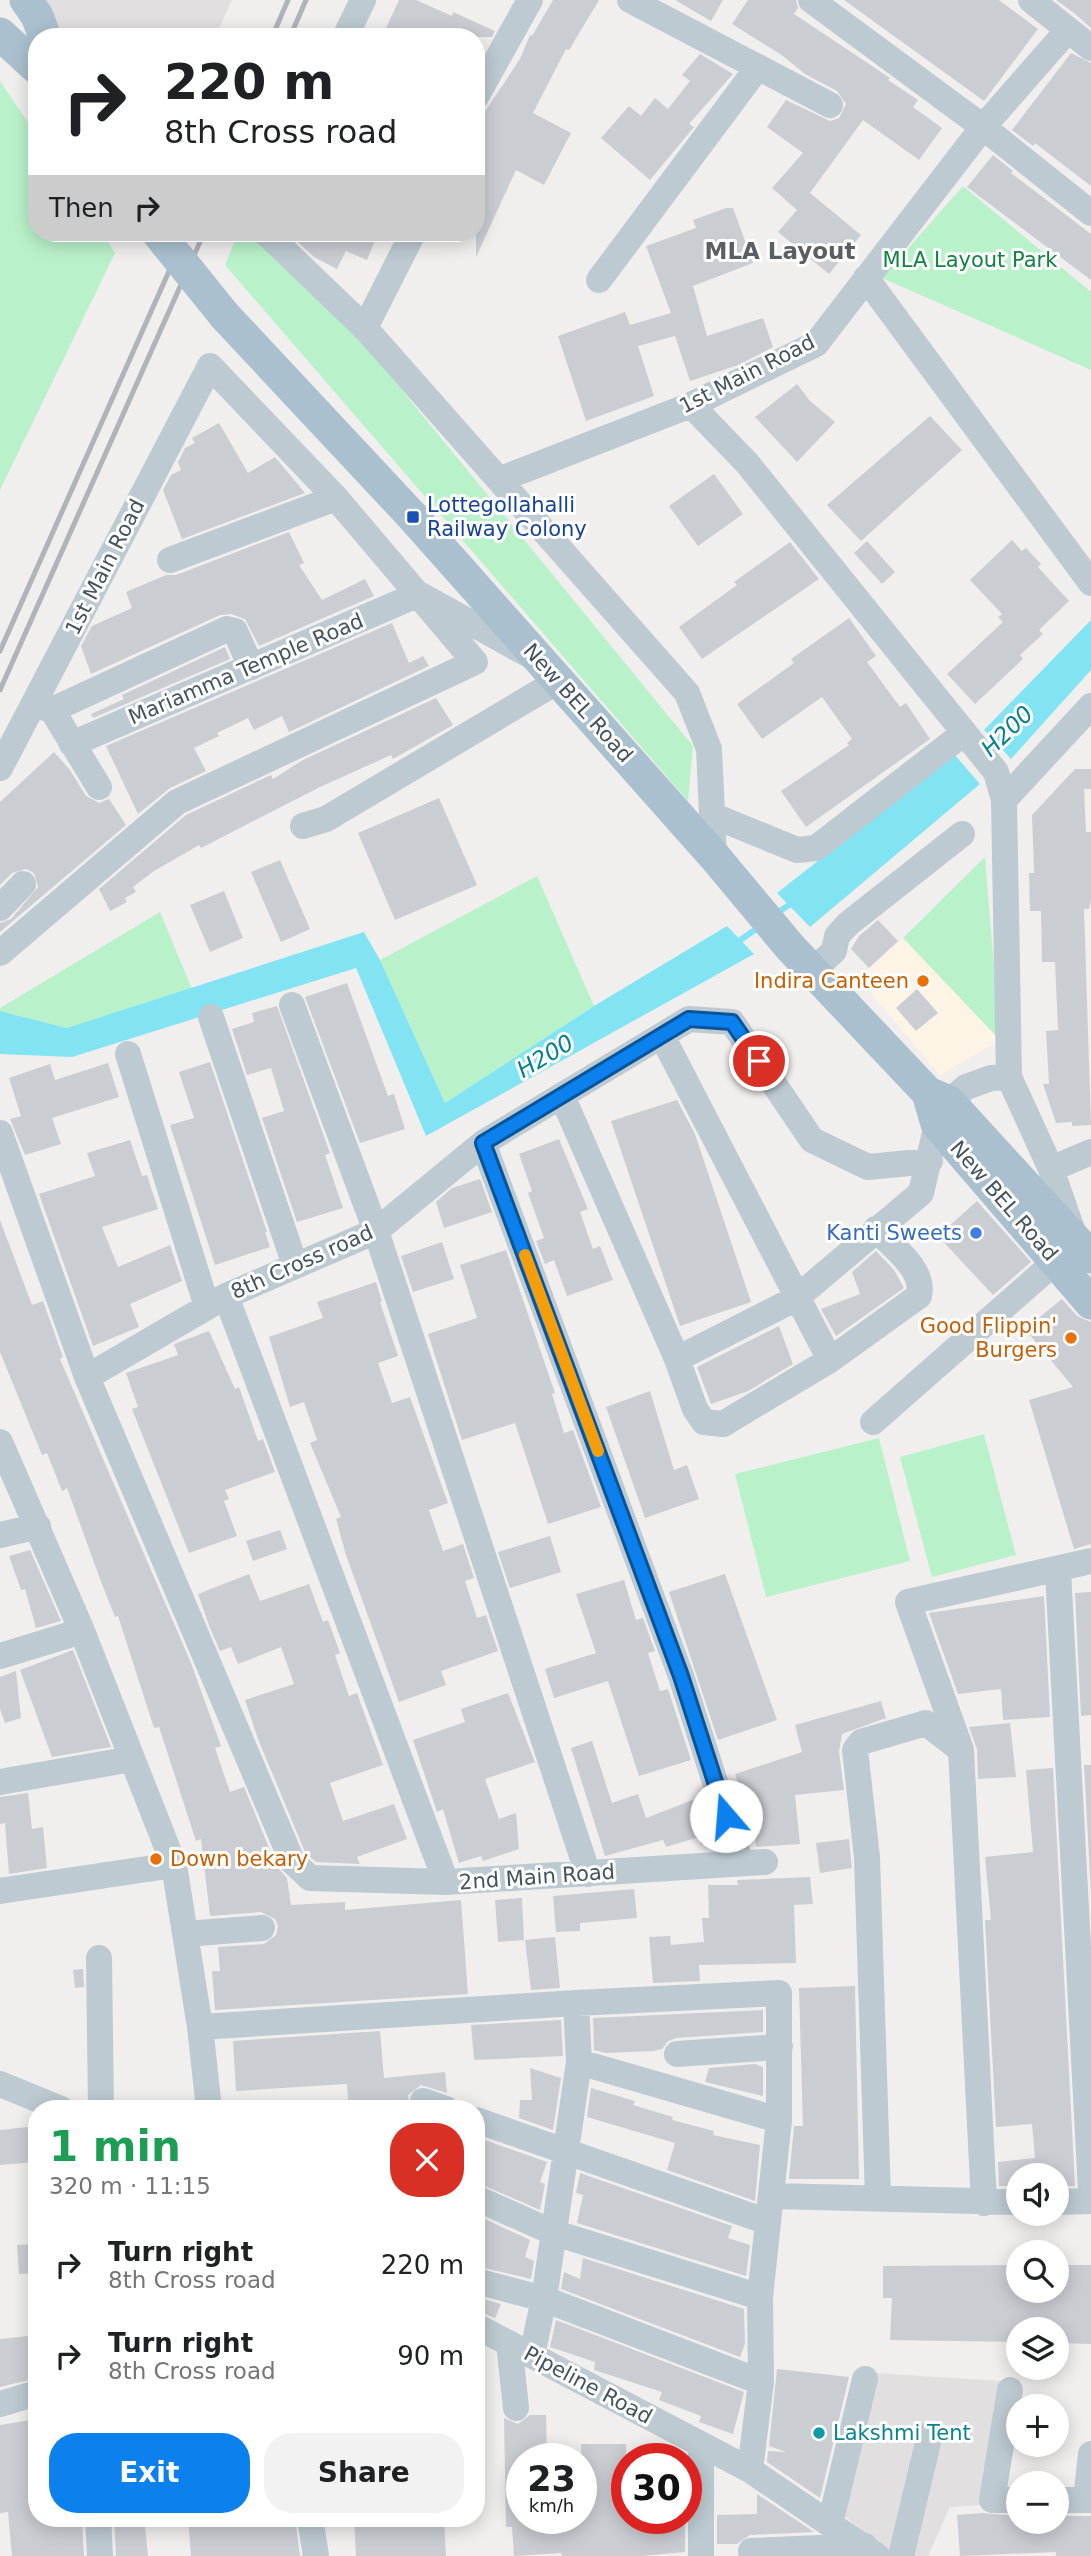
<!DOCTYPE html>
<html lang="en">
<head>
<meta charset="utf-8">
<style>
	:root { --surface:#fff; --page:#f2f2f2; --text:#202124; --muted:#757577; --accent:#0c81ed }
	body { margin:0; font-family:"DejaVu Sans",sans-serif; background:var(--page); color:var(--text); height:100vh; display:flex; flex-direction:column; font-size:26px; white-space:nowrap }
	* { box-sizing:border-box; margin:0 }
	p { font-size:23px; color:var(--muted) }
	.icon { flex:none; width:38px; height:38px; fill:none; stroke:currentColor; stroke-width:2; stroke-linecap:round; stroke-linejoin:round }
	.map { position:relative; flex:1; overflow:hidden }
	.details { position:absolute; left:28px; top:2100px; width:457px; height:427px; display:flex; flex-direction:column; background:var(--surface); border-radius:28px; box-shadow:0 4px 18px #0003 }
	.details>* { flex:none }
	.guide { position:absolute; left:28px; top:28px; width:457px; height:214px; border-radius:28px; box-shadow:0 4px 18px #0003; background:#fff; color:var(--text); overflow:hidden }
	.controls { position:absolute; left:1006px; top:2163px; display:grid; gap:14px }
	.controls a { display:grid; place-items:center; width:63px; height:63px; border-radius:50%; background:var(--surface); box-shadow:0 4px 18px #0003; font-size:35px }
	.speed { position:absolute; left:506px; top:2443px; display:flex; gap:14px; font-size:35px; font-weight:700; text-align:center }
	.speed>* { display:grid; place-content:center; width:91px; height:91px; border-radius:50%; background:var(--surface); box-shadow:0 4px 18px #0003; line-height:1 }
	.speed small { font-size:18px; font-weight:400 }
	.speed .limit { border:10px solid #d22; background:#fff; color:#111 }
	.pin { position:absolute; display:grid; place-items:center; width:60px; height:60px; color:#fff; margin:-30px; border:4px solid #fff; border-radius:50%; box-shadow:0 2px 7px #0007 }
	.me { position:absolute; width:77px; margin:-38px; rotate:342deg; stroke-linejoin:round; filter:drop-shadow(0 0 5px #0008) }
	.turn { display:flex; align-items:center; gap:24px; height:147px; padding:0 21px; font-size:32px }
	.turn .icon { width:91px; height:91px; stroke-width:2.5 }
	.turn b { display:block; font-size:49px; line-height:60px }
	.then { display:flex; align-items:center; height:66px; padding:0 21px; background:#0003; gap:14px; font-size:26px }
	.round { display:grid; place-items:center; flex:none; width:74px; height:74px; border-radius:28px; background:var(--page) }
	.headline { display:flex; align-items:center; justify-content:space-between; height:119px; padding:0 21px }
	h1 { font-size:42px; font-weight:700; line-height:52px; color:#1e9e55 }
	.action { display:flex; gap:14px; margin-top:auto; padding:14px 21px }
	.action a { flex:1; height:80px; border-radius:28px; background:var(--accent); color:#fff; font-size:28px; font-weight:700; line-height:80px; text-align:center }
	.action a+a { background:var(--page); color:var(--text) }
	ul { padding:0; list-style:none }
	li { display:flex; align-items:center; gap:21px; height:91px; padding:0 21px }
	li div { flex:1 }
	li b { display:block; font-size:26px }
	li em { font-style:normal }
	.map>svg:first-child { display:block }
	.commercial { fill:#fdf4e5 }
	.education { fill:#e2dfe0 }
	.green { fill:#b9f2ca }
	.water { fill:#82e4f2 }
	.lines { fill:none; stroke-linecap:round; stroke-linejoin:round }
	.stream { stroke:#82e4f2; stroke-width:6 }
	.building { fill:#caced3 }
	.minor { stroke:#bdcad1; stroke-width:26 }
	.major { stroke:#abc0cf; stroke-width:33 }
	.rail { stroke:#b0b4b9; stroke-width:5 }
	.major-bridge { stroke:#abc0cf; stroke-width:33 }
	.route-casing { stroke:#08549a; stroke-width:18 }
	.route { stroke:#0c81ed; stroke-width:12 }
	.slow { stroke:#f59e0b; stroke-width:12 }
	.transit-dot { fill:#1a4fb4; stroke:#fff; stroke-width:2.5 }
	.food-dot { fill:#e8710a; stroke:#fff; stroke-width:2.5 }
	.shop-dot { fill:#3f7fe0; stroke:#fff; stroke-width:2.5 }
	.culture-dot { fill:#0f9aa8; stroke:#fff; stroke-width:2.5 }
	.labels { text-anchor:middle; dominant-baseline:central; stroke-width:6; stroke-linejoin:round; paint-order:stroke }
	.park-label { font-size:21px; fill:#108440; stroke:#fff }
	.street-label { font-size:21px; fill:#45535d; stroke:#fff }
	.transit-label { font-size:21px; fill:#164399; stroke:#fff; text-anchor:start }
	.food-label { font-size:21px; fill:#c56008; stroke:#fff; text-anchor:end }
	.shop-label { font-size:21px; fill:#366cbe; stroke:#fff; text-anchor:end }
	.culture-label { font-size:21px; fill:#0d838f; stroke:#fff; text-anchor:start }
	.neighbourhood-label { font-size:23px; font-weight:bold; fill:#5a5f64; stroke:#fff }
	.water-label { font-size:23px; font-style:italic; fill:#058193; stroke:#fff }
</style>
</head>
<body>
<div class="map">
<svg width="1091" height="2556" viewBox="0 0 1091 2556">
	<rect width="100%" height="100%" fill="#f1eeee"/>
	<path class="commercial" d="M903 938 1000 1040 940 1075 858 978Z"/>
	<path class="education" d="M42 0H232L215 37H66Z
		M874 2373 1002 2381 984 2505 950 2507 928 2556H891L840 2512Z"/>
	<path class="green" d="M0 81 37 136V233H102L115 253 0 490Z
		M963 186 1091 292V370L882 278Z
		M238 233H256L360 339 693 746 688 801 225 265Z
		M985 857 1000 1040 903 938Z
		M537 876 594 1006 445 1103 380 960Z
		M160 912 192 989 67 1028 0 1011V1008Z
		M984 1434 1016 1555 932 1577 900 1457Z
		M879 1438 910 1561 766 1597 735 1474Z"/>
	<path class="water" d="M1091 620V670L1011 759 984 730Z
		M954 754 980 784 810 927 777 893Z
		M727 926 754 954 426 1136 356 968 72 1057 0 1054V1011L67 1028 364 932 380 960 445 1103 594 1006Z"/>
	<g class="lines">
		<path class="stream" d="M776 914 796 900
			M736 943 759 927"/>
	</g>
	<path class="building" d="M399 0H416L452 16 453 12 495 31 492 37H382Z
		M553 0H599L569 50 566 49 533 113 571 133 544 185 516 170 476 257V152L485 136 476 131V125L520 59 530 35 532 36Z
		M675 0H723L711 21Z
		M748 0H796L798 8 794 14 890 78 888 80 918 100 913 107 942 128 919 160 863 120 810 193 861 235 829 274 778 232 797 210 772 188 803 153 767 127 786 100 830 121 839 118 846 104 837 91 805 74 783 56 732 24Z
		M844 0H999L1038 29 984 101Z
		M1056 0H1091V28L1074 13Z
		M1071 53 1091 63V186L1035 143 1033 146 1012 130Z
		M700 54 733 74 689 124 694 127 650 180 601 138 629 106 641 116 655 98 668 109 690 81 682 75Z
		M993 155 1013 171 1011 173 1091 234V280L967 187Z
		M726 208H733L753 263 693 286 707 336 763 318 773 347 738 365 690 381 675 336 638 346 654 396 586 421 558 336 625 312 630 325 671 313 646 246 696 228 693 220Z
		M297 233H378L367 260 346 251 337 269 314 257 294 238Z
		M797 384 810 401 835 422 797 462 755 417Z
		M930 416 962 450 861 541 827 505Z
		M219 423 248 473 275 457 305 493 182 539 163 490 171 475 181 470 178 462 185 448 195 443 192 438Z
		M714 474 743 514 698 546 669 506Z
		M289 532 304 563 299 565 322 600 365 579 374 596 259 646 245 619 231 614 220 615 91 674 81 646 92 626 132 608 126 592 166 575H176Z
		M1012 540 1022 551 1026 548 1041 564 1038 567 1069 601 1039 630 1043 634 1020 655 1023 659 975 704 947 674 1003 622 998 617 1002 614 970 580Z
		M867 541 895 572 882 584 854 553Z
		M790 542 819 579 702 659 679 627 737 585 734 582Z
		M849 618 876 656 867 662 900 707 906 703 930 739 806 827 781 791 849 745 847 743 852 739 822 697 762 739 737 704 794 663 791 659Z
		M392 623 409 663 423 656 429 666 289 732 282 716 254 730 248 718 217 733 219 736 194 748 206 771 170 788 138 814 106 746Z
		M225 647 230 659 93 718 91 714 124 699 122 695Z
		M436 698 453 725 393 759 391 755 320 787 201 848 199 845 187 852 154 871 133 887 136 892 125 898 127 902 110 911 99 889 186 815 271 775 273 779 303 760Z
		M54 752 70 770 86 796 99 803 109 799 126 825 0 932V923L11 919 38 887 34 873 26 869 12 873 0 885V802Z
		M1075 769H1091V789H1084L1086 832H1091V900L1089 909H1084L1091 1125 1072 1126V1122L1056 1123 1043 1084H1049L1046 1031 1058 1030 1055 962H1042L1041 911H1030L1029 873H1034L1032 815Z
		M439 798 477 885 395 920 358 833Z
		M280 860 310 929 281 942 251 872Z
		M224 891 243 938 210 952 190 905Z
		M878 920 898 941 869 968 851 949 859 936Z
		M347 983 388 1096 394 1094 405 1129 360 1143 305 997Z
		M917 989 938 1013 916 1031 896 1008Z
		M277 1006 330 1153 325 1155 343 1208 297 1222 262 1118 284 1111 271 1068 247 1075 232 1029 254 1022 252 1013Z
		M210 1062 267 1232H265L270 1247 215 1265 170 1125 194 1118 179 1072Z
		M108 1063 119 1097 52 1118 61 1144 25 1155 10 1119 21 1116 9 1078 50 1064 55 1080Z
		M677 1100 695 1134 751 1302 680 1326 611 1121Z
		M559 1139 588 1209 580 1212 593 1249 600 1246 613 1280 567 1296 554 1260 545 1264 536 1241 544 1238 528 1193 532 1191 519 1154Z
		M130 1140 142 1176 147 1175 158 1209 102 1227 118 1267 170 1245 182 1281 130 1304 139 1327 93 1346 39 1194 95 1176 87 1153Z
		M480 1179 492 1212 444 1228 436 1202 452 1188Z
		M977 1201 1031 1262 993 1295 938 1236Z
		M0 1220 32 1305 43 1301 63 1357 60 1359 191 1663 221 1746 215 1748 230 1792 244 1787 277 1867 287 1878 291 1905 345 1902V1910L461 1900 468 1994 215 2010 212 1971H220L218 1947 264 1944 276 1935 278 1926 275 1919 261 1912 210 1916 201 1839 196 1841 159 1727 154 1728 118 1616 115 1617 100 1579 67 1488 62 1491 47 1453 42 1455 0 1352Z
		M442 1242 454 1279 413 1292 401 1256Z
		M506 1250 555 1393 552 1394 564 1433 573 1430 601 1507 548 1524 515 1423 462 1440 428 1334 477 1318 460 1265Z
		M876 1251 894 1270 904 1288 836 1336 821 1309 860 1294 852 1272Z
		M376 1282 382 1301 380 1302 398 1356 378 1363 392 1403 410 1397 448 1503 429 1510 443 1551 463 1544 474 1578 465 1581 477 1618 486 1615 498 1651 441 1671 446 1685 399 1702 346 1555 336 1519 341 1517 310 1443 317 1440 304 1402 290 1407 269 1337 323 1318 317 1302Z
		M1062 1299 1077 1316 1091 1322V1544L1074 1549 1029 1400 1073 1387 1025 1329Z
		M779 1326 793 1364 748 1391 711 1404 697 1367Z
		M209 1331 235 1389 239 1387 258 1441 263 1439 275 1472 225 1490 229 1499 224 1501 237 1536 189 1553 132 1409 138 1407 126 1373 178 1355 174 1344Z
		M650 1391 674 1470 687 1465 699 1499 645 1518 606 1407Z
		M280 1530 287 1549 253 1561 246 1541Z
		M550 1536 561 1572 510 1588 498 1552Z
		M30 1550 61 1621 36 1628 25 1589 21 1590 9 1556Z
		M249 1574 260 1601 309 1584 323 1622 328 1620 340 1653 335 1655 349 1696 357 1693 383 1765 330 1783 343 1821 394 1804 407 1839 357 1857 360 1864 316 1862 305 1852 258 1739 245 1700 294 1684 281 1647 238 1664 231 1647 220 1651 210 1628 198 1594Z
		M725 1574 777 1720 718 1740 669 1592Z
		M624 1580 636 1620 643 1618 655 1651 648 1653 660 1691 668 1689 691 1760 639 1776 608 1681 554 1698 545 1669 596 1653 576 1594Z
		M1091 1592V1715L1081 1716 1075 1593Z
		M1044 1596 1050 1717 1003 1720 1001 1689 958 1694 929 1613Z
		M73 1650 111 1747 52 1757 20 1670Z
		M16 1671 21 1718 5 1723 0 1709V1677Z
		M508 1693 535 1762 485 1779 499 1819 516 1813 519 1849 483 1861 481 1856 459 1863 443 1809 437 1812 413 1740 465 1722 461 1709Z
		M881 1701 886 1718 842 1734 839 1752 844 1790 795 1795 800 1844 756 1847 752 1809 747 1811 735 1774 802 1752 795 1725Z
		M1010 1723 1016 1777 978 1779 977 1749 969 1727Z
		M592 1741 612 1803 638 1794 646 1818 703 1796 717 1840 701 1845 699 1837 666 1847 663 1840 605 1856 571 1748Z
		M1084 1765H1091V1894Z
		M1053 1768 1075 2186H1057V2175H1018V2186H999L998 2162 1035 2158 1032 2124 996 2127 985 1920H991L985 1857 1033 1852 1026 1770Z
		M28 1793 32 1829 43 1827 47 1868 9 1874 5 1823 0 1824V1797Z
		M849 1839 852 1868 820 1873 816 1843Z
		M810 1877 813 1904 794 1905 796 1963 699 1965 700 1981 653 1983 649 1937 670 1936 671 1945 704 1942 702 1918H709L708 1885H738L737 1880Z
		M634 1889 637 1918 580 1923V1931L556 1932 553 1896Z
		M522 1898 524 1940 498 1942 495 1900Z
		M555 1937 560 1988 531 1990 525 1940Z
		M83 1969 84 1987 75 1988 73 1970Z
		M855 1986 859 2179H789L794 2126H803L799 1988Z
		M763 2010V2032L676 2038 668 2041 662 2049 654 2051 606 2053 594 2050 593 2018Z
		M561 2020 563 2056 474 2060 471 2025Z
		M380 2031 384 2078 445 2072 447 2093 421 2085 408 2095 410 2109H349L347 2084 236 2091 233 2041Z
		M755 2064 763 2067V2096L705 2082 709 2068Z
		M530 2068 561 2078 553 2130 519 2118 520 2100H532Z
		M591 2088 635 2101 633 2105 673 2117 672 2120 714 2131 713 2135 760 2145 755 2201 667 2170 675 2143 587 2117Z
		M37 2126V2162L0 2165V2130Z
		M476 2137 547 2162 540 2182 545 2184 540 2210 476 2182Z
		M580 2173 732 2226 728 2238 750 2245 746 2276 577 2223 583 2195 576 2193Z
		M476 2215 530 2240 525 2257 534 2261 531 2279 476 2266Z
		M37 2244V2273L19 2274 17 2245Z
		M583 2258 744 2309 745 2344 740 2357 561 2289 564 2272 580 2279Z
		M1018 2265V2291H1057V2265H1091V2344L1057 2343V2329H1018V2342L890 2340 892 2298H883V2266Z
		M476 2297 501 2304 495 2318 476 2310Z
		M556 2320 744 2392 733 2434 699 2422 701 2416 659 2400 662 2392 594 2370 595 2362 550 2347Z
		M37 2335V2378L0 2387V2339Z
		M777 2369 849 2377 820 2498 767 2462 768 2451 786 2452 769 2446Z
		M530 2415H546L547 2459H522V2518H581V2444H626V2518H685V2552L642 2556H562L561 2553 514 2556 512 2527H506L504 2418 518 2424Z
		M37 2419V2518H82L84 2556H12L8 2512 0 2513V2425Z
		M757 2494 814 2532 750 2535 737 2544H717V2515L757 2514Z
		M983 2513 1018 2516V2522H1057V2516H1091V2556H1056V2552L960 2556 957 2515Z
		M114 2518H144L148 2556H116Z
		M188 2518H295L300 2556H191Z
		M354 2518H444L446 2556H356Z"/>
	<g class="lines">
		<path class="minor" d="M630 0 830 105
			M811 0 983 127 1091 213
			M1031 0 1091 48
			M345 37 363 0
			M476 97 530 0
			M266 233 365 328 687 693 709 749 714 856
			M866 278 1091 583
			M599 280 758 67
			M365 328 413 233
			M691 405 747 463 996 772 1004 800 1009 1077 1051 1169 1075 1238
			M501 479 691 405 816 344 983 127 1068 30
			M170 560 336 498
			M36 705 52 710 99 787
			M52 710 227 629 235 631 251 667
			M72 744 419 594 531 656
			M0 768 210 366 336 498 475 662 177 802 0 953
			M1004 800 1091 706
			M714 816 797 850 816 848 964 733
			M303 826 326 819 558 681
			M0 908 23 884
			M812 971 834 951 837 936 848 924 962 834
			M292 1005 376 1231 588 1874
			M211 1017 295 1265
			M662 1036 830 1360
			M128 1054 207 1307
			M562 1096 677 1359 695 1409 704 1422 723 1424 830 1360 919 1296C925 1269 893 1248 876 1229
			M0 1133 87 1377 292 1861 310 1878 446 1882 765 1862
			M483 1143 681 1676 741 1863
			M1051 1169 1091 1152
			M226 1296 446 1882
			M677 1359 795 1299 921 1193 937 1124 949 1102 966 1087 991 1078 1009 1077
			M87 1377 226 1296 376 1231 483 1143 689 1019 732 1022 812 1140 868 1167 930 1161
			M873 1422 1055 1262
			M0 1442 82 1631 174 1865 200 2027 209 2109
			M0 1535 38 1526
			M1058 1571 1091 2190
			M0 1656 82 1631
			M0 1782 132 1759
			M0 1891 174 1865
			M185 1934 262 1928
			M99 1958 101 2109
			M200 2027 576 2003 779 1993V2120L760 2297 761 2382 750 2470
			M677 2054 780 2047
			M579 2062 779 2120
			M0 2084 61 2109
			M423 2101 446 2109
			M476 2120 768 2222
			M773 2196 1018 2202
			M476 2198 552 2232 760 2297
			M878 2198 867 1857 855 1750 861 1742 926 1723 961 1750
			M1057 2202 1091 2201
			M984 2203 961 1750 908 1602 1091 1561
			M476 2281 544 2299 761 2382
			M476 2326 750 2470 877 2556
			M509 2343 516 2408
			M532 2355 544 2299 579 2062 576 2003
			M1010 2390 992 2500H1018
			M0 2404 37 2393
			M1057 2500H1091
			M1086 2500 1091 2454
			M98 2518 100 2556
			M310 2518 316 2556
			M830 2524 865 2379
			M751 2551 865 2546
			M701 2556V2446
			M901 2556 930 2434"/>
		<path class="major" d="M26 0 37 16 45 37
			M0 34 37 68
			M225 316 413 517 714 856 790 947 928 1093 949 1102 1091 1257
			M928 1093 937 1124 1091 1303"/>
		<path class="rail" d="M272 37 288 0
			M290 37 306 0
			M0 651 186 233
			M0 690 204 233"/>
		<path class="major-bridge" d="M158 233 225 316"/>
	</g>
	<g class="lines">
		<g class="route-casing">
			<path id="route" d="M726 1816 681 1676 483 1143 689 1019 732 1022 759 1061"/>
		</g>
		<use href="#route" class="route"/>
		<path class="slow" d="M525 1255 598 1451"/>
	</g>
	<rect class="transit-dot" x="406" y="510" width="14" height="14" rx="3.5"/>
	<g class="food-dot">
		<circle cx="923" cy="981" r="7"/>
		<circle cx="1071" cy="1338" r="7"/>
		<circle cx="156" cy="1859" r="7"/>
	</g>
	<circle class="shop-dot" cx="976" cy="1233" r="7"/>
	<circle class="culture-dot" cx="819" cy="2433" r="7"/>
	<g class="labels">
		<g class="park-label">
			<text x="970" y="260">MLA Layout Park</text>
		</g>
		<g class="street-label">
			<text transform="translate(747 374) rotate(-27)">1st Main Road</text>
			<text transform="translate(105 567) rotate(-63)">1st Main Road</text>
			<text transform="translate(246 669) rotate(-23)">Mariamma Temple Road</text>
			<text transform="translate(578 703) rotate(48)">New BEL Road</text>
			<text transform="translate(1004 1201) rotate(49)">New BEL Road</text>
			<text transform="translate(302 1262) rotate(-24)">8th Cross road</text>
			<text transform="translate(537 1877) rotate(-4)">2nd Main Road</text>
			<text transform="translate(588 2385) rotate(28)">Pipeline Road</text>
		</g>
		<g class="transit-label">
			<text x="427" y="505">Lottegollahalli<tspan x="427" dy="24">Railway Colony</tspan></text>
		</g>
		<g class="food-label">
			<text x="909" y="981">Indira Canteen</text>
			<text x="1057" y="1326">Good Flippin'<tspan x="1057" dy="24">Burgers</tspan></text>
			<text x="170" y="1859" text-anchor="start">Down bekary</text>
		</g>
		<g class="shop-label">
			<text x="962" y="1233">Kanti Sweets</text>
		</g>
		<g class="culture-label">
			<text x="833" y="2433">Lakshmi Tent</text>
		</g>
		<g class="neighbourhood-label">
			<text x="780" y="251">MLA Layout</text>
		</g>
		<g class="water-label">
			<text transform="translate(1007 731) rotate(-44)">H200</text>
			<text transform="translate(545 1056) rotate(-31)">H200</text>
		</g>
	</g>
</svg>
<div class="controls">
<a><svg class="icon" aria-label="sound" viewBox="0 0 24 24"><path d="M4 9h4l5-4v14l-5-4H4zM17 9q2 3 0 6"/></svg></a>
<a><svg class="icon" aria-label="search" viewBox="0 0 24 24"><circle cx="10" cy="10" r="6"/><path d="M15 15l6 6"/></svg></a>
<a><svg class="icon" aria-label="layers" viewBox="0 0 24 24"><path d="M12 4l9 5-9 5-9-5zM3 14l9 5 9-5"/></svg></a>
<a>+</a>
<a>−</a>
</div>
<div class="speed"><div>23<small>km/h</small></div><div class="limit">30</div></div>
<div class="pin" style="left:759px;top:1061px;background:#d93025"><svg class="icon" aria-label="arrive" viewBox="0 0 24 24"><path d="M6 21V4h12l-3 4 3 4H6"/></svg></div>
<svg class="me" style="left:726px;top:1816px" viewBox="-20 -20 40 40"><circle r="19" fill="#fff"/><path d="M0-13L10 11 0 6-10 11z" fill="#0c81ed"/></svg>
<div class="guide">
<div class="turn"><svg class="icon" aria-label="right" viewBox="0 0 24 24"><path d="M7 20v-9h11M14 6l5 5-5 5"/></svg><div><b>220 m</b>8th Cross road</div></div>
<div class="then">Then<svg class="icon" aria-label="right" viewBox="0 0 24 24"><path d="M7 20v-9h11M14 6l5 5-5 5"/></svg></div>
</div>
<section class="details">
<div class="headline"><div><h1>1 min</h1><p>320 m · 11:15</p></div><a class="round" style="background:#d93025;color:#fff"><svg class="icon" aria-label="close" viewBox="0 0 24 24"><path d="M6 6l12 12M18 6L6 18"/></svg></a></div>
<ul>
<li><svg class="icon" aria-label="right" viewBox="0 0 24 24"><path d="M7 20v-9h11M14 6l5 5-5 5"/></svg><div><b>Turn right</b><p>8th Cross road</p></div><em>220 m</em></li>
<li><svg class="icon" aria-label="right" viewBox="0 0 24 24"><path d="M7 20v-9h11M14 6l5 5-5 5"/></svg><div><b>Turn right</b><p>8th Cross road</p></div><em>90 m</em></li>
</ul>
<div class="action"><a>Exit</a><a>Share</a></div>
</section>
</div>
</body>
</html>
